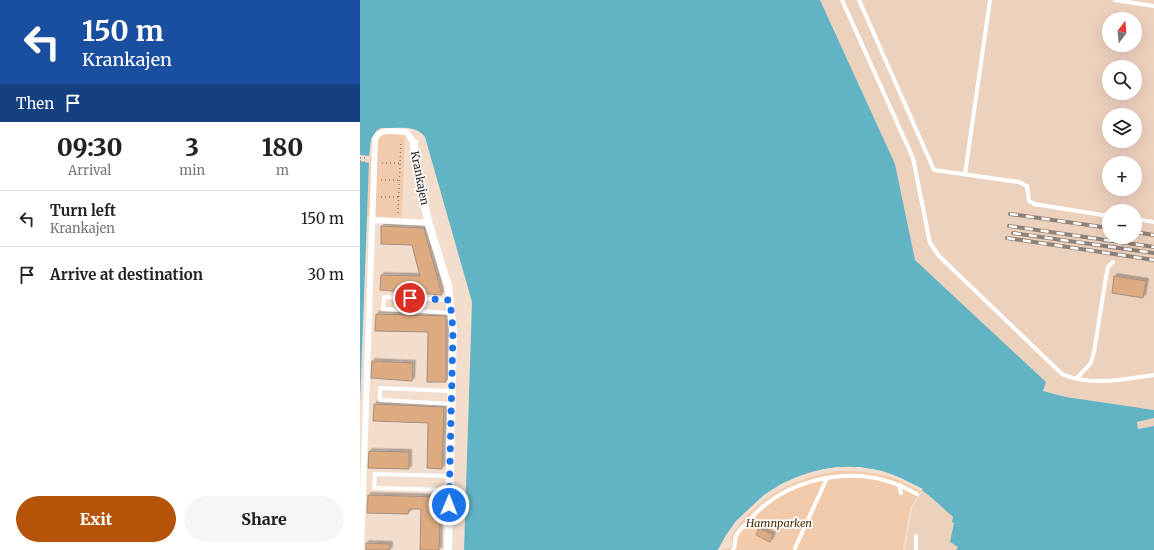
<!DOCTYPE html>
<html lang="en">
<head>
<meta charset="utf-8">
<style>
	:root { --surface:#fff; --page:#f6f6f6; --text:#222; --muted:#767676; --line:#e0e0e0; --accent:#b45309 }
	body { margin:0; font-family:Merriweather,serif; background:var(--page); color:var(--text); height:100vh; display:flex; flex-direction:column; font-size:15px; white-space:nowrap }
	* { box-sizing:border-box; margin:0 }
	p { font-size:13px; color:var(--muted) }
	.icon { flex:none; width:22px; height:22px; fill:none; stroke:currentColor; stroke-width:2; stroke-linecap:round; stroke-linejoin:round }
	.map { position:relative; flex:1; overflow:hidden }
	.sheet { display:flex; flex-direction:column; background:var(--surface); width:360px }
	.sheet>* { flex:none }
	.hud { background:#1a4fa0; color:#fff; overflow:hidden }
	.needle { width:26px; rotate:16deg }
	.tools { position:absolute; left:742px; top:12px; display:grid; gap:8px }
	.tools a { display:grid; place-items:center; width:40px; height:40px; border-radius:50%; background:var(--surface); box-shadow:0 4px 16px #0002; font-size:20px }
	.pin { position:absolute; display:grid; place-items:center; width:34px; height:34px; color:#fff; margin:-17px; border:2px solid #fff; border-radius:50%; box-shadow:0 1px 4px #0007 }
	.me { position:absolute; width:44px; margin:-22px; rotate:1deg; stroke-linejoin:round; filter:drop-shadow(0 0 3px #0008) }
	.turn { display:flex; align-items:center; gap:14px; height:84px; padding:0 16px; font-size:18px }
	.turn .icon { width:52px; height:52px; stroke-width:2.5 }
	.turn b { display:block; font-size:28px; line-height:34px }
	.then { display:flex; align-items:center; height:38px; padding:0 16px; background:#0003; gap:8px; font-size:15px }
	.eta { display:flex; justify-content:space-evenly; align-items:center; height:68px; text-align:center }
	.eta b { font-size:24px; font-weight:800; line-height:28px }
	.button { display:flex; gap:8px; margin-top:auto; padding:8px 16px }
	.button a { flex:1; height:46px; border-radius:24px; background:var(--accent); color:#fff; font-size:16px; font-weight:800; line-height:46px; text-align:center }
	.button a+a { background:var(--page); color:var(--text) }
	ul { padding:0; list-style:none }
	li { display:flex; align-items:center; gap:12px; height:56px; padding:0 16px; border-top:1px solid var(--line) }
	li div { flex:1 }
	li b { display:block; font-size:15px }
	li em { font-style:normal }
	main { display:flex; flex:1; min-height:0 }
	.map>svg:first-child { display:block }
	.built { fill:#ecd1bd; fill-rule:evenodd }
	.green { fill:#f2cbac }
	.water { fill:#62b4c4 }
	.pier { fill:#f3dece }
	.building { fill:#deaa80; stroke:#a28f80; filter:url(#shadow) }
	.lines { fill:none; stroke-linecap:round; stroke-linejoin:round }
	.path { stroke:#8d7f74; stroke-width:1.5; stroke-dasharray:1 3; stroke-linecap:butt }
	.service { stroke:#fff; stroke-width:4 }
	.pedestrian { stroke:#fff; stroke-width:6 }
	.minor { stroke:#fff; stroke-width:8 }
	.rail-casing { stroke:#908176; stroke-width:4 }
	.rail { stroke:#fff; stroke-width:2.5; stroke-dasharray:8; stroke-linecap:butt }
	.route { stroke:#1a73e8; stroke-width:7; stroke-dasharray:0 12.6 }
	.labels { text-anchor:middle; dominant-baseline:central; stroke-width:3.5; stroke-linejoin:round; paint-order:stroke }
	.street-label { font-size:11px; fill:#251e18; stroke:#fff }
	.park-label { font-size:11px; font-style:italic; fill:#4d2b09; stroke:#fff }
</style>
</head>
<body>
<main>
<section class="sheet">
<div class="hud">
<div class="turn"><svg class="icon" aria-label="left" viewBox="0 0 24 24"><path d="M17 20v-9H6M10 6l-5 5 5 5"/></svg><div><b>150 m</b>Krankajen</div></div>
<div class="then">Then<svg class="icon" aria-label="arrive" viewBox="0 0 24 24"><path d="M6 21V4h12l-3 4 3 4H6"/></svg></div>
</div>
<div class="eta">
<div><b>09:30</b><p>Arrival</p></div>
<div><b>3</b><p>min</p></div>
<div><b>180</b><p>m</p></div>
</div>
<ul>
<li><svg class="icon" aria-label="left" viewBox="0 0 24 24"><path d="M17 20v-9H6M10 6l-5 5 5 5"/></svg><div><b>Turn left</b><p>Krankajen</p></div><em>150 m</em></li>
<li><svg class="icon" aria-label="arrive" viewBox="0 0 24 24"><path d="M6 21V4h12l-3 4 3 4H6"/></svg><div><b>Arrive at destination</b></div><em>30 m</em></li>
</ul>
<div class="button"><a>Exit</a><a>Share</a></div>
</section>
<div class="map">
<svg width="794" height="550" viewBox="0 0 794 550">
	<defs>
		<filter id="shadow"><feDropShadow dx="2.5" dy="-2.5" stdDeviation="0" flood-color="#0004"/></filter>
	</defs>
	<rect width="100%" height="100%" fill="#f3dece"/>
	<path class="built" d="M460 0H794V410L706 397 682 390 686 382 555 260 535 164ZM749 19H775V45H749ZM749 67H775V93H749ZM749 115H775V141H749ZM749 163H775V189H749ZM749 211H775V237H749Z
		M794 418V426L778 429 777 422Z
		M563 489 593 517 592 522H594L590 542 598 547 596 550H545L552 509Z"/>
	<path class="green" d="M21 128 45 129 42 218 7 216 11 139 17 130Z
		M477 471C507 470 536 475 561 491L550 508 543 550H364L365 548 368 549 372 547 373 542 370 539C392 499 433 478 477 471Z"/>
	<path class="water" d="M0 0H460L535 164 555 260 686 382 683 391 706 397 794 410V418L777 422 778 429 794 426V550H596L598 547 590 542 594 523 592 522 593 517C590 514 587 512 584 509 512 435 405 464 358 550H104L112 302 65 137C56 124 35 129 21 128L17 130 11 139 9 156 0 155Z
		M0 161 9 163 0 404Z"/>
	<path class="pier" d="M478 467H497L522 471 536 476 563 489 561 491 535 478 511 471 478 469 451 474 422 486 391 508 364 541 361 550H358L366 535 376 521 404 495 421 484 440 476 460 470Z"/>
	<path class="building" d="M21 226 64 228 82 295 20 290 21 275 60 276 52 245 21 244Z
		M754 276 786 281 783 298 752 293Z
		M16 314 86 316V382H67L68 332 15 331Z
		M12 361 53 363 52 381 11 378Z
		M14 404 84 407 82 469 67 468 68 423 13 421Z
		M9 451 49 452V469L8 468Z
		M8 495 81 497 79 550H60L61 509H49L48 514 7 513Z
		M399 528 413 535 410 542 396 535Z
		M6 543 30 544V550H6Z"/>
	<g class="lines">
		<path class="path" d="M0 158H6
			M0 161 8 163
			M22 163H40
			M21 180H39
			M21 197H39
			M38 213 41 141"/>
		<path class="service" d="M482 0 553 158 570 243 579 256 702 374C730 387 765 379 794 375
			M499 0 574 170 659 182 667 186 669 201 674 204 749 216
			M755 0 794 6
			M605 174 630 0
			M775 219 794 222
			M89 300 24 297 23 309 91 313
			M717 378 731 363 734 352 746 277 748 267 753 262
			M91 404 20 400V388L91 391
			M539 485 557 494
			M89 490 14 488 15 474 89 476
			M556 536V550
			M435 548 467 478
			M373 550C376 545 375 543 375 539 376 534 382 527 386 524 421 480 487 464 539 485L541 493"/>
		<path class="pedestrian" d="M12 220 69 223
			M1 550 15 139C20 127 36 132 47 132L54 143"/>
		<path class="minor" d="M54 143 56 166 69 225 88 286 93 330 88 550"/>
		<g class="rail-casing">
			<path id="rail" d="M650 214 749 228
				M649 226 794 247
				M775 232 794 235
				M653 233 794 253
				M647 238 794 260"/>
		</g>
		<use href="#rail" class="rail"/>
	</g>
	<g class="lines">
		<path class="route" d="M50 298 90 300 93 330 89 505"/>
	</g>
	<g class="labels">
		<g class="street-label">
			<text transform="translate(60 178) rotate(79)">Krankajen</text>
		</g>
		<g class="park-label">
			<text x="419" y="523">Hamnparken</text>
		</g>
	</g>
</svg>
<div class="tools">
<a><svg class="needle" viewBox="-14 -14 28 28"><path d="M0-13l5 13h-10z" fill="#e53935"/><path d="M0 13l5-13h-10z" fill="#767676"/></svg></a>
<a><svg class="icon" aria-label="search" viewBox="0 0 24 24"><circle cx="10" cy="10" r="6"/><path d="M15 15l6 6"/></svg></a>
<a><svg class="icon" aria-label="layers" viewBox="0 0 24 24"><path d="M12 4l9 5-9 5-9-5zM3 14l9 5 9-5"/></svg></a>
<a>+</a>
<a>−</a>
</div>
<div class="pin" style="left:50px;top:298px;background:#d93025"><svg class="icon" aria-label="arrive" viewBox="0 0 24 24"><path d="M6 21V4h12l-3 4 3 4H6"/></svg></div>
<svg class="me" style="left:89px;top:505px" viewBox="-20 -20 40 40"><circle r="17" fill="#1a73e8" stroke="#fff" stroke-width="3"/><path d="M0-11L8 9 0 5-8 9z" fill="#fff"/></svg>
</div>
</main>
</body>
</html>
